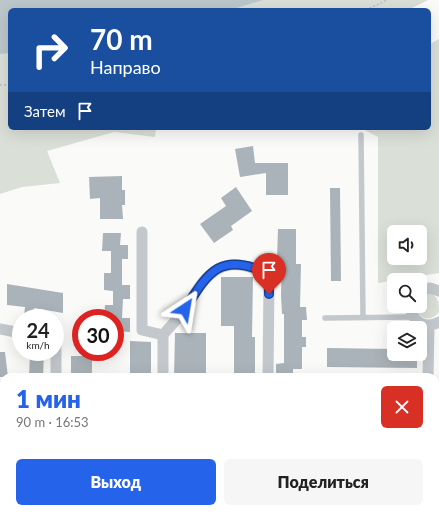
<!DOCTYPE html>
<html lang="ru">
<head>
<meta charset="utf-8">
<style>
	:root { --surface:#fff; --page:#f6f6f6; --text:#222; --muted:#767676; --accent:#2563eb }
	body { margin:0; font-family:Lato,sans-serif; background:var(--page); color:var(--text); height:100vh; display:flex; flex-direction:column; font-size:15px; white-space:nowrap }
	* { box-sizing:border-box; margin:0 }
	p { font-size:13px; color:var(--muted) }
	.icon { flex:none; width:22px; height:22px; fill:none; stroke:currentColor; stroke-width:2; stroke-linecap:round; stroke-linejoin:round }
	.map { position:relative; flex:1; overflow:hidden }
	.panel { position:absolute; left:0px; top:373px; width:439px; height:140px; display:flex; flex-direction:column; background:var(--surface); border-radius:12px 12px 0 0; box-shadow:0 4px 16px #0002 }
	.panel>* { flex:none }
	.top-card { position:absolute; left:8px; top:8px; width:423px; height:122px; border-radius:6px; box-shadow:0 4px 16px #0002; background:#1a4fa0; color:#fff; overflow:hidden }
	.controls { position:absolute; left:387px; top:225px; display:grid; gap:8px }
	.controls a { display:grid; place-items:center; width:40px; height:40px; border-radius:6px; background:var(--surface); box-shadow:0 4px 16px #0002; font-size:20px }
	.speed { position:absolute; left:12px; top:309px; display:flex; gap:8px; font-size:20px; font-weight:700; text-align:center }
	.speed>* { display:grid; place-content:center; width:52px; height:52px; border-radius:50%; background:var(--surface); box-shadow:0 4px 16px #0002; line-height:1 }
	.speed small { font-size:10px; font-weight:400 }
	.speed .limit { border:6px solid #d22; background:#fff; color:#111 }
	.pin { position:absolute; display:grid; place-items:center; width:34px; height:34px; color:#fff; margin:-41px -17px; border-radius:50% 50% 50% 0; rotate:-45deg; box-shadow:0 0 4px #0007 }
	.pin .icon { rotate:45deg }
	.me { position:absolute; width:44px; margin:-22px; rotate:33deg; stroke-linejoin:round; filter:drop-shadow(0 0 3px #0008) }
	.turn { display:flex; align-items:center; gap:14px; height:84px; padding:0 16px; font-size:18px }
	.turn .icon { width:52px; height:52px; stroke-width:2.5 }
	.turn b { display:block; font-size:28px; line-height:34px }
	.then { display:flex; align-items:center; height:38px; padding:0 16px; background:#0003; gap:8px; font-size:15px }
	.round { display:grid; place-items:center; flex:none; width:42px; height:42px; border-radius:6px; background:var(--page) }
	.headline { display:flex; align-items:center; justify-content:space-between; height:68px; padding:0 16px }
	h1 { font-size:24px; font-weight:800; line-height:30px; color:var(--accent) }
	.button { display:flex; gap:8px; margin-top:auto; padding:8px 16px }
	.button a { flex:1; height:46px; border-radius:6px; background:var(--accent); color:#fff; font-size:16px; font-weight:800; line-height:46px; text-align:center }
	.button a+a { background:var(--page); color:var(--text) }
	.map>svg:first-child { display:block }
	.green { fill:#dadfd7; fill-rule:evenodd }
	.water { fill:#bbc7cb }
	.building { fill:#aab3b9 }
	.lines { fill:none; stroke-linecap:round; stroke-linejoin:round }
	.path { stroke:#bbbfc2; stroke-width:1.5; stroke-dasharray:2 2; stroke-linecap:butt }
	.service { stroke:#c3c8cc; stroke-width:5.5 }
	.minor { stroke:#c3c8cc; stroke-width:11 }
	.route-casing { stroke:#184099; stroke-width:10 }
	.route { stroke:#2563eb; stroke-width:7 }
</style>
</head>
<body>
<div class="map">
<svg width="439" height="513" viewBox="0 0 439 513">
	<rect width="100%" height="100%" fill="#fafaf8"/>
	<path class="green" d="M0 0H428L408 10H10V128H156L155 137 114 132 47 151 60 183 22 187 0 194Z
		M439 39V273L378 283V137L361 128H429V45ZM394 232H420V258H394Z
		M429 293C439 296 439 303 439 312 431 323 418 319 415 306H420L421 296Z"/>
	<path class="water" d="M0 0H263L230 10H10V53L0 54Z"/>
	<path class="building" d="M253 146 255 163H288V195H266V173L240 177 235 149Z
		M122 176V190H125V205H122L123 219H100V198L90 199 89 177Z
		M236 187 252 211 231 226 233 230 214 243 200 224 226 206 221 198Z
		M330 188H340L341 281H331Z
		M278 229H296V264H301L300 307H306L307 320H302V337H306V347H302V369H293V377H276V364L284 363V314H282L281 296 282 259H277Z
		M103 233H121L120 245H128V259H122V285H130V299H123L122 318H130V332L115 331V318H104L105 305H113V291L104 290V273H111V251H102Z
		M221 277H253L252 337H255V377H234V326H221Z
		M7 284 63 293V313L34 308 33 317 24 315 25 307 7 305Z
		M175 333H206V377H174Z
		M130 341 151 342V377H130Z
		M327 348 394 349V354H417V368L327 367Z
		M0 352H5L8 377H0Z
		M30 352H44L43 377H29Z
		M71 356H92V377H71Z"/>
	<g class="lines">
		<path class="path" d="M366 10 387 0
			M0 85H10"/>
		<path class="service" d="M361 135 363 317
			M325 318 413 317
			M435 495H439"/>
		<path class="minor" d="M142 232V330L163 335
			M420 290 430 288 439 291
			M410 306C412 321 425 330 439 322
			M0 329 21 333
			M55 337H56V377
			M163 377V335C170 326 179 318 185 309 191 300 196 291 202 283 221 260 240 261 265 273L269 280 268 377
			M428 377 429 325
			M0 400H4
			M435 442 439 446
			M164 509V513
			M54 513V509
			M266 513V509
			M428 513V509"/>
	</g>
	<g class="lines">
		<g class="route-casing">
			<path id="route" d="M185 309C208 273 219 252 265 272L269 280V294"/>
		</g>
		<use href="#route" class="route"/>
	</g>
</svg>
<div class="controls">
<a><svg class="icon" aria-label="sound" viewBox="0 0 24 24"><path d="M4 9h4l5-4v14l-5-4H4zM17 9q2 3 0 6"/></svg></a>
<a><svg class="icon" aria-label="search" viewBox="0 0 24 24"><circle cx="10" cy="10" r="6"/><path d="M15 15l6 6"/></svg></a>
<a><svg class="icon" aria-label="layers" viewBox="0 0 24 24"><path d="M12 4l9 5-9 5-9-5zM3 14l9 5 9-5"/></svg></a>
</div>
<div class="speed"><div>24<small>km/h</small></div><div class="limit">30</div></div>
<div class="pin" style="left:269px;top:294px;background:#d93025"><svg class="icon" aria-label="arrive" viewBox="0 0 24 24"><path d="M6 21V4h12l-3 4 3 4H6"/></svg></div>
<svg class="me" style="left:185px;top:309px" viewBox="-20 -20 40 40"><path d="M0-17L14 15 0 8-14 15z" fill="#2563eb" stroke="#fff" stroke-width="4"/></svg>
<div class="top-card">
<div class="turn"><svg class="icon" aria-label="right" viewBox="0 0 24 24"><path d="M7 20v-9h11M14 6l5 5-5 5"/></svg><div><b>70 m</b>Направо</div></div>
<div class="then">Затем<svg class="icon" aria-label="arrive" viewBox="0 0 24 24"><path d="M6 21V4h12l-3 4 3 4H6"/></svg></div>
</div>
<section class="panel">
<div class="headline"><div><h1>1 мин</h1><p>90 m · 16:53</p></div><a class="round" style="background:#d93025;color:#fff"><svg class="icon" aria-label="close" viewBox="0 0 24 24"><path d="M6 6l12 12M18 6L6 18"/></svg></a></div>
<div class="button"><a>Выход</a><a>Поделиться</a></div>
</section>
</div>
</body>
</html>
